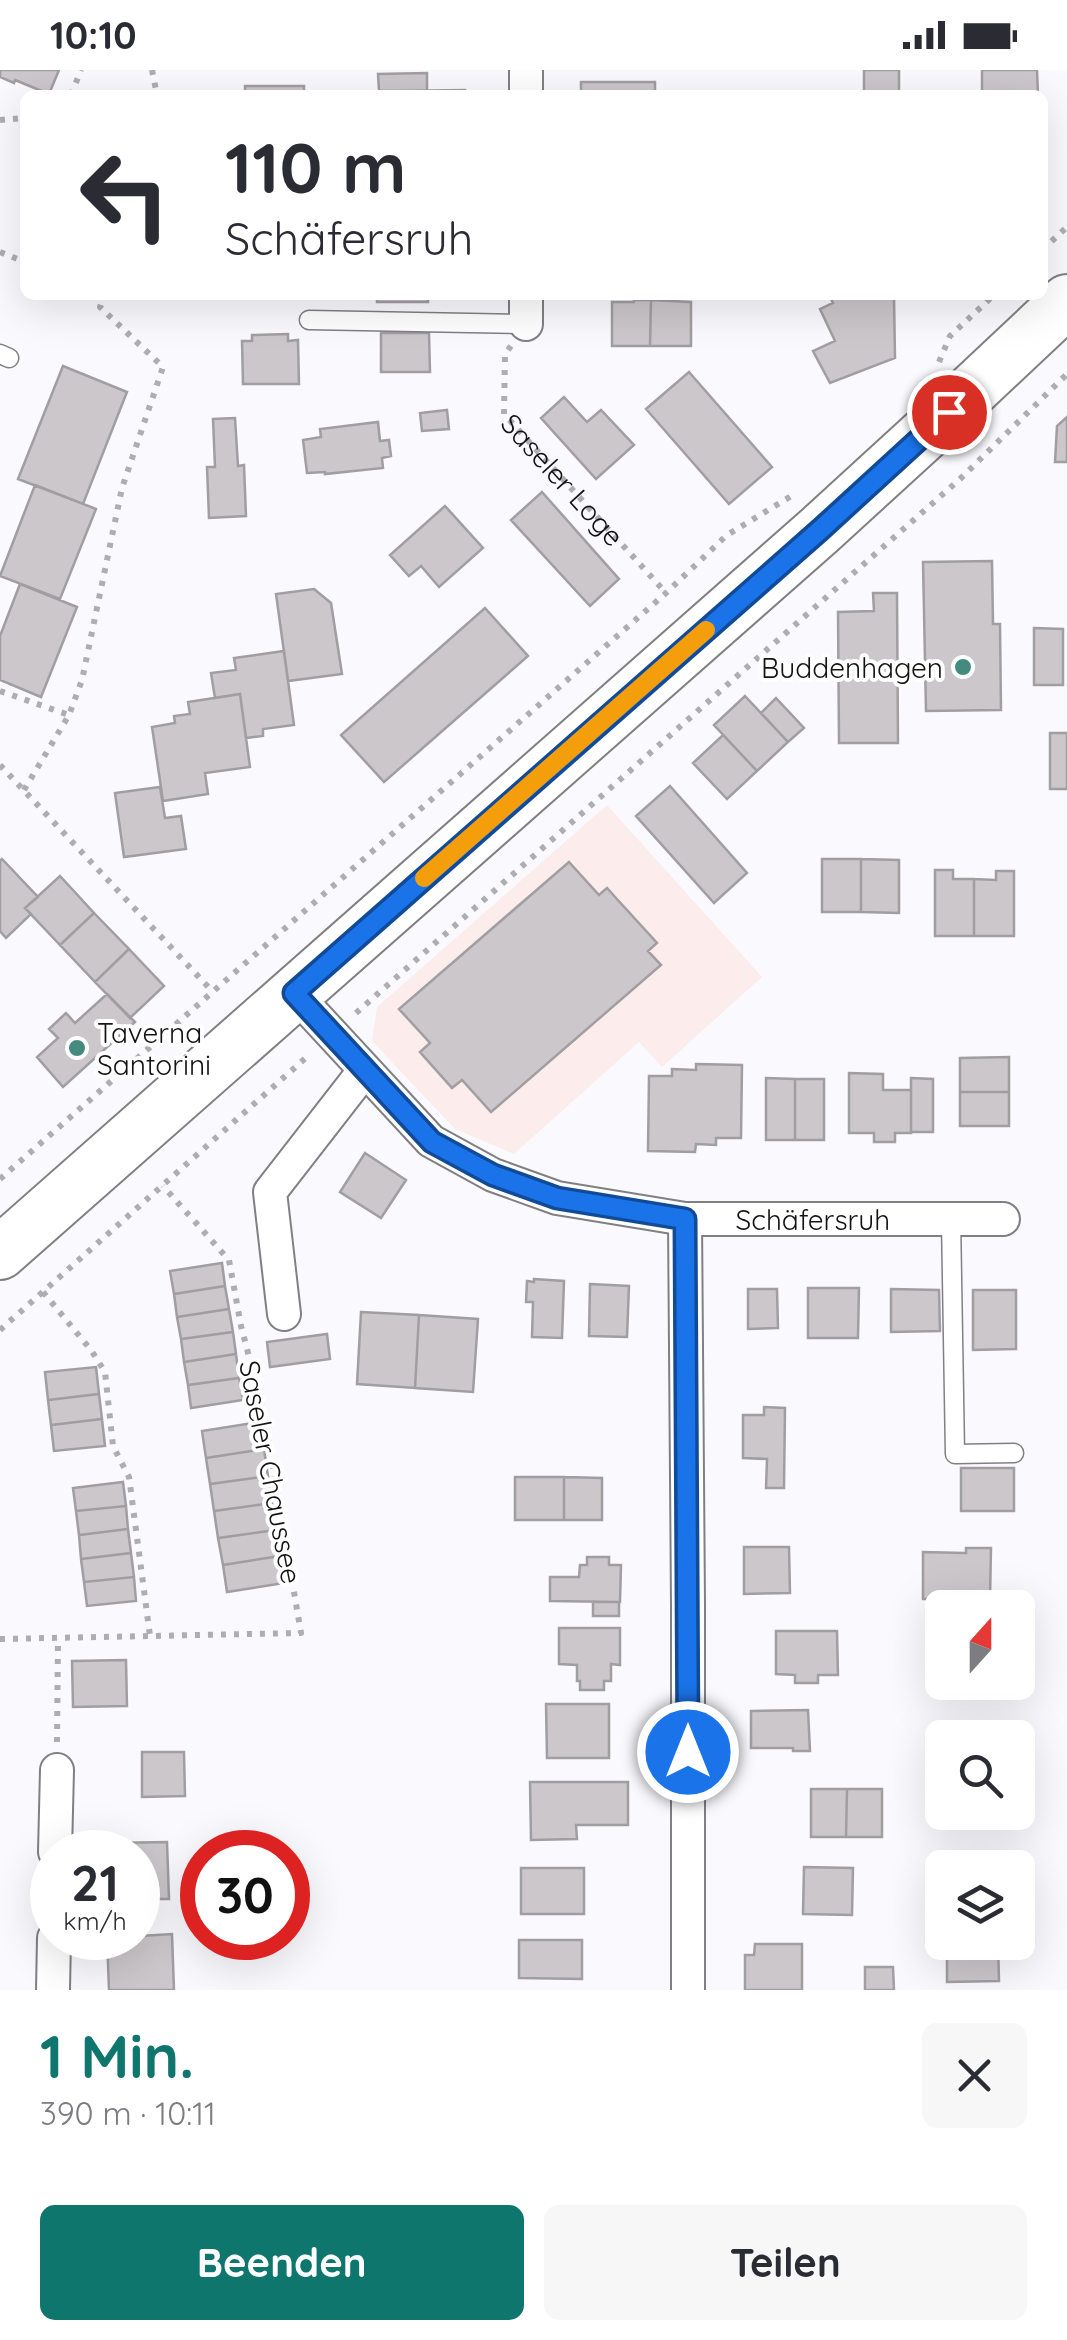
<!DOCTYPE html>
<html lang="de">
<head>
<meta charset="utf-8">
<style>
	:root { --surface:#fff; --page:#f7f7f7; --text:#2b2b33; --muted:#7c7c81; --accent:#0f766e }
	body { margin:0; font-family:Quicksand,sans-serif; background:var(--page); color:var(--text); height:100vh; display:flex; flex-direction:column; font-size:38px; white-space:nowrap }
	* { box-sizing:border-box; margin:0 }
	p { font-size:32px; color:var(--muted) }
	.icon { flex:none; width:55px; height:55px; fill:none; stroke:currentColor; stroke-width:2; stroke-linecap:round; stroke-linejoin:round }
	.map { position:relative; height:1920px; overflow:hidden }
	.drawer { display:flex; flex-direction:column; background:var(--surface); flex:1 }
	.drawer>* { flex:none }
	.hud { position:absolute; left:20px; top:20px; width:1028px; height:210px; border-radius:15px; box-shadow:0 10px 40px #0002; background:#fff; color:var(--text); overflow:hidden }
	.needle { width:65px; rotate:21deg }
	.buttons { position:absolute; left:925px; top:1520px; display:grid; gap:20px }
	.buttons a { display:grid; place-items:center; width:110px; height:110px; border-radius:15px; background:var(--surface); box-shadow:0 10px 40px #0002; font-size:50px }
	.speed { position:absolute; left:30px; top:1760px; display:flex; gap:20px; font-size:50px; font-weight:700; text-align:center }
	.speed>* { display:grid; place-content:center; width:130px; height:130px; border-radius:50%; background:var(--surface); box-shadow:0 10px 40px #0002; line-height:1 }
	.speed small { font-size:25px; font-weight:400 }
	.speed .limit { border:15px solid #d22; background:#fff; color:#111 }
	.pin { position:absolute; display:grid; place-items:center; width:85px; height:85px; color:#fff; margin:-42px; border:5px solid #fff; border-radius:50%; box-shadow:0 2px 10px #0007 }
	.me { position:absolute; width:110px; margin:-55px; rotate:0deg; stroke-linejoin:round; filter:drop-shadow(0 0 8px #0008) }
	.turn { display:flex; align-items:center; gap:35px; height:210px; padding:0 40px; font-size:45px }
	.turn .icon { width:130px; height:130px; stroke-width:2.5 }
	.turn b { display:block; font-size:70px; line-height:85px }
	.round { display:grid; place-items:center; flex:none; width:105px; height:105px; border-radius:15px; background:var(--page) }
	.overview { display:flex; align-items:center; justify-content:space-between; height:170px; padding:0 40px }
	h1 { font-size:60px; font-weight:800; line-height:75px; color:var(--accent) }
	.cta { display:flex; gap:20px; margin-top:auto; padding:20px 40px }
	.cta a { flex:1; height:115px; border-radius:15px; background:var(--accent); color:#fff; font-size:40px; font-weight:800; line-height:115px; text-align:center }
	.cta a+a { background:var(--page); color:var(--text) }
	.status { display:flex; justify-content:space-between; align-items:center; height:70px; padding:0 50px; background:var(--surface); direction:ltr }
	.status svg { height:28px; fill:currentColor }
	.map>svg:first-child { display:block }
	.commercial { fill:#fceceb }
	.building { fill:#cbc7ca; stroke:#a19ea1; stroke-width:2.5 }
	.lines { fill:none; stroke-linecap:round; stroke-linejoin:round }
	.lane-casing { stroke:#808084; stroke-width:21 }
	.street-casing { stroke:#808084; stroke-width:36 }
	.primary-casing { stroke:#808084; stroke-width:56 }
	.path { stroke:#aeaeb1; stroke-width:6; stroke-dasharray:5 8; stroke-linecap:butt }
	.lane { stroke:#fff; stroke-width:18 }
	.street { stroke:#fff; stroke-width:32 }
	.primary { stroke:#fff; stroke-width:52 }
	.route-casing { stroke:#114b97; stroke-width:25 }
	.route { stroke:#1a73e8; stroke-width:18 }
	.slow { stroke:#f59e0b; stroke-width:18 }
	.poi-dot { fill:#458a7f; stroke:#fff; stroke-width:4 }
	.labels { text-anchor:middle; dominant-baseline:central; stroke-width:8; stroke-linejoin:round; paint-order:stroke }
	.street-label { font-size:28px; fill:#131314; stroke:#fff }
	.poi-label { font-size:28px; fill:#131314; stroke:#fff; text-anchor:end }
</style>
</head>
<body>
<div class="status"><b>10:10</b><svg viewBox="0 0 49 12"><path d="M0 12V9h3v3zM5 12V6h3v6zM10 12V3h3v9zM15 12V0h3v12zM26 1h20v11H26zM47 4h2v5h-2z"/></svg></div>
<div class="map">
<svg width="1067" height="1920" viewBox="0 0 1067 1920">
	<rect width="100%" height="100%" fill="#fafafe"/>
	<path class="commercial" d="M607 735 762 907 662 997 639 972 514 1084 455 1059 372 971 377 937Z"/>
	<path class="building" d="M0 0H59L49 24 15 10 14 13 0 7Z
		M864 0H899V25H864Z
		M982 0H1037L1038 25H982Z
		M427 3V21H379L378 4Z
		M581 12H655V25H581Z
		M245 16H304V25H245Z
		M465 20V25H396V21Z
		M377 225H428V232H377Z
		M829 225H912L894 226 895 288 830 313 813 281 835 271 820 239 833 233Z
		M634 230H651L650 276H612V232H634Z
		M651 230 691 232V276H650Z
		M381 263H429L430 302H381Z
		M288 264V271L298 270 299 314H243L242 271H252V265Z
		M63 296 127 322 83 434 18 409Z
		M689 302 772 397 729 434 646 339Z
		M564 327 587 352 601 340 634 375 596 409 541 348Z
		M447 340 449 359 422 361 420 343Z
		M1067 347V392H1055L1057 356Z
		M235 348 238 396 244 395 246 446 209 448 207 397H215L213 349Z
		M378 352 380 371 389 370 391 386 382 388 383 398 325 404V402L307 403 303 370 321 367 320 359Z
		M35 415 96 439 60 529 0 506Z
		M542 422 619 509 590 536 511 450Z
		M445 436 483 478 439 517 421 496 409 506 390 485Z
		M992 491 993 554H1000L1001 640 926 641 923 492Z
		M20 514 77 537 41 627 0 610V566Z
		M314 519 331 533 342 604 288 611 276 524Z
		M873 523H897L898 673H839L838 542 874 541Z
		M485 538 528 586 384 712 341 665Z
		M1034 558 1063 559V615H1034Z
		M284 581 294 655 263 659V666L246 668 240 624 215 628 211 603 236 600 234 588Z
		M240 624 250 697 205 703 208 724 163 731 152 657 175 653 174 646 190 644 188 632Z
		M745 626 788 672 757 701 714 655Z
		M776 628 804 658 788 672 761 643Z
		M1050 663H1067V719H1050Z
		M723 665 757 701 727 729 693 693Z
		M670 716 747 803 714 833 636 746Z
		M160 717 165 748 181 746 186 779 124 787 115 723Z
		M2 789 38 827 25 838 31 844 6 868 0 861V791Z
		M822 789H861V842H822Z
		M861 789 899 790V843L861 842Z
		M569 792 599 825 607 818 616 828 657 873 648 881 661 895 491 1042 462 1010 452 1018 420 982 430 973 399 939Z
		M935 800H953V809H974V866H935Z
		M996 801H1014V866H974V809L996 810Z
		M60 806 94 843 60 875 25 838Z
		M94 843 129 879 95 912 60 875Z
		M129 879 164 916 130 948 95 912Z
		M107 924 135 952 63 1017 37 987 58 968 49 959 66 943 75 953Z
		M1009 987V1022H960V988Z
		M696 994 742 995 741 1068H716V1075L696 1074 695 1082 648 1081 649 1006H672V999L696 1000Z
		M849 1003 883 1004V1020H911V1063H895V1072H874V1063H849Z
		M766 1008 795 1009V1070H766Z
		M911 1008 933 1009V1062H911Z
		M795 1009H824V1070H795Z
		M960 1022H1009V1056H960Z
		M365 1083 406 1110 381 1148 340 1122Z
		M222 1193 225 1216 174 1224 170 1201Z
		M534 1209 564 1211 562 1268 532 1267 533 1232H526L527 1211 534 1212Z
		M590 1214 629 1216 627 1267 589 1266Z
		M225 1216 229 1239 177 1247 174 1224Z
		M808 1218H859L858 1268H808Z
		M748 1219H777L778 1258 748 1259Z
		M891 1219 939 1220 940 1261 891 1262Z
		M973 1220H1016V1279L973 1280Z
		M229 1239 233 1262 181 1269 177 1247Z
		M361 1242 419 1245 415 1318 357 1314Z
		M419 1245 478 1249 473 1322 415 1318Z
		M233 1262 236 1284 184 1292 181 1269Z
		M327 1264 330 1289 270 1297 267 1272Z
		M236 1284 239 1308 188 1315 184 1292Z
		M96 1297 99 1324 48 1330 45 1302Z
		M239 1308 243 1330 191 1338 188 1315Z
		M99 1324 102 1349 51 1355 48 1330Z
		M764 1337 785 1338 784 1418H766L767 1389 743 1388V1345H764Z
		M102 1349 105 1376 54 1381 51 1355Z
		M259 1352 264 1379 206 1388 202 1361Z
		M264 1379 268 1406 210 1414 206 1388Z
		M961 1398H1014V1441H961Z
		M268 1406 272 1433 214 1441 210 1414Z
		M515 1407H564V1450H515Z
		M564 1407 602 1408V1450H564Z
		M123 1412 126 1436 76 1441 73 1418Z
		M272 1433 276 1460 218 1468 214 1441Z
		M126 1436 128 1459 79 1465 76 1441Z
		M128 1459 131 1483 81 1489 79 1465Z
		M276 1460 280 1486 223 1495 218 1468Z
		M744 1477H789L790 1523 744 1524Z
		M966 1478H991L990 1529H923V1482L966 1483Z
		M131 1483 134 1507 84 1512 81 1489Z
		M280 1486 284 1513 227 1522 223 1495Z
		M587 1487H609V1495H621L620 1532 550 1531V1507H579L580 1495H587Z
		M134 1507 136 1531 87 1536 84 1512Z
		M593 1532H619V1546H593Z
		M559 1558H620V1595L611 1594V1611H604V1620H580V1611H577V1595L559 1594Z
		M776 1561H837L838 1605H818V1613H795V1605L776 1604Z
		M935 1561H942V1605H935Z
		M126 1590 127 1636 73 1637 72 1591Z
		M546 1634H609V1688H547Z
		M808 1640 810 1681H793V1678H751V1641Z
		M142 1682H184L185 1726 142 1727Z
		M530 1712H628V1755H576L577 1769 531 1770Z
		M811 1719H847L846 1767H811Z
		M847 1719H882V1767H846Z
		M167 1772 169 1829H138V1782H111V1773Z
		M804 1797 853 1798 852 1845 803 1844Z
		M521 1798H584V1844H521Z
		M172 1864 174 1920H109L107 1868Z
		M75 1868H101V1883H75Z
		M519 1870H582V1909L519 1908Z
		M998 1872 999 1911 947 1912V1873Z
		M755 1874H802V1920H745V1885H754Z
		M865 1897H893L894 1920H865Z"/>
	<g class="lines">
		<g class="lane-casing">
			<path id="lane" d="M309 250 526 254
				M0 284 9 288
				M951 1149 955 1384 1014 1383"/>
		</g>
		<g class="street-casing">
			<g id="street">
				<path d="M526 0V25"/>
				<path d="M526 225V254"/>
				<path id="s2" d="M294 923 431 1071 493 1105 557 1128 685 1149H1003"/>
				<path d="M685 1149 688 1535V1920"/>
				<path d="M284 1244 270 1122 364 1001"/>
				<path d="M55 1782 57 1700"/>
				<path d="M53 1920 54 1868"/>
			</g>
		</g>
		<g class="primary-casing">
			<path id="primary" d="M0 1183 820 460 949 342 1067 231"/>
		</g>
		<g class="path">
			<path d="M152 0 157 25"/>
			<path d="M71 25 81 0"/>
			<path d="M0 50 25 48"/>
			<path d="M1042 180 1067 157"/>
			<path d="M0 182 25 192"/>
			<path id="s1" d="M511 276 505 284 504 344 666 523"/>
			<path d="M939 292 950 266 994 225"/>
			<path d="M0 621 69 645"/>
			<path d="M0 695 212 921"/>
			<path d="M24 720 69 645 82 610 122 418 163 297 100 237 105 225"/>
			<path d="M356 943 960 409 1067 304"/>
			<path d="M0 1109 666 523 727 465 793 425"/>
			<path d="M43 1222 91 1280 105 1302 113 1376 129 1407 150 1566"/>
			<path d="M0 1260 309 985"/>
			<path d="M0 1569 301 1563 263 1340 241 1256 229 1190 163 1116"/>
			<path d="M57 1672 58 1568"/>
		</g>
		<use href="#lane" class="lane"/>
		<use href="#street" class="street"/>
		<use href="#primary" class="primary"/>
	</g>
	<g class="lines">
		<g class="route-casing">
			<path id="route" d="M688 1682 685 1149 557 1128 493 1105 432 1072 294 923 820 460 949 342"/>
		</g>
		<use href="#route" class="route"/>
		<path class="slow" d="M424 808 706 560"/>
	</g>
	<g class="poi-dot">
		<circle cx="963" cy="597" r="10"/>
		<circle cx="77" cy="978" r="10"/>
	</g>
	<g class="labels">
		<g class="street-label">
			<text stroke="none"><textPath href="#s1" startOffset="158">Saseler Loge</textPath></text>
			<text stroke="none"><textPath href="#s2" startOffset="598">Schäfersruh</textPath></text>
			<text transform="translate(271 1402) rotate(79)">Saseler Chaussee</text>
		</g>
		<g class="poi-label">
			<text x="943" y="597">Buddenhagen</text>
			<text x="97" y="962" text-anchor="start">Taverna<tspan x="97" dy="32">Santorini</tspan></text>
		</g>
	</g>
</svg>
<div class="buttons">
<a><svg class="needle" viewBox="-14 -14 28 28"><path d="M0-13l5 13h-10z" fill="#e53935"/><path d="M0 13l5-13h-10z" fill="#7c7c81"/></svg></a>
<a><svg class="icon" aria-label="search" viewBox="0 0 24 24"><circle cx="10" cy="10" r="6"/><path d="M15 15l6 6"/></svg></a>
<a><svg class="icon" aria-label="layers" viewBox="0 0 24 24"><path d="M12 4l9 5-9 5-9-5zM3 14l9 5 9-5"/></svg></a>
</div>
<div class="speed"><div>21<small>km/h</small></div><div class="limit">30</div></div>
<div class="pin" style="left:949px;top:342px;background:#d93025"><svg class="icon" aria-label="arrive" viewBox="0 0 24 24"><path d="M6 21V4h12l-3 4 3 4H6"/></svg></div>
<svg class="me" style="left:688px;top:1682px" viewBox="-20 -20 40 40"><circle r="17" fill="#1a73e8" stroke="#fff" stroke-width="3"/><path d="M0-11L8 9 0 5-8 9z" fill="#fff"/></svg>
<div class="hud">
<div class="turn"><svg class="icon" aria-label="left" viewBox="0 0 24 24"><path d="M17 20v-9H6M10 6l-5 5 5 5"/></svg><div><b>110 m</b>Schäfersruh</div></div>
</div>
</div>
<section class="drawer">
<div class="overview"><div><h1>1 Min.</h1><p>390 m · 10:11</p></div><a class="round"><svg class="icon" aria-label="close" viewBox="0 0 24 24"><path d="M6 6l12 12M18 6L6 18"/></svg></a></div>
<div class="cta"><a>Beenden</a><a>Teilen</a></div>
</section>
</body>
</html>
